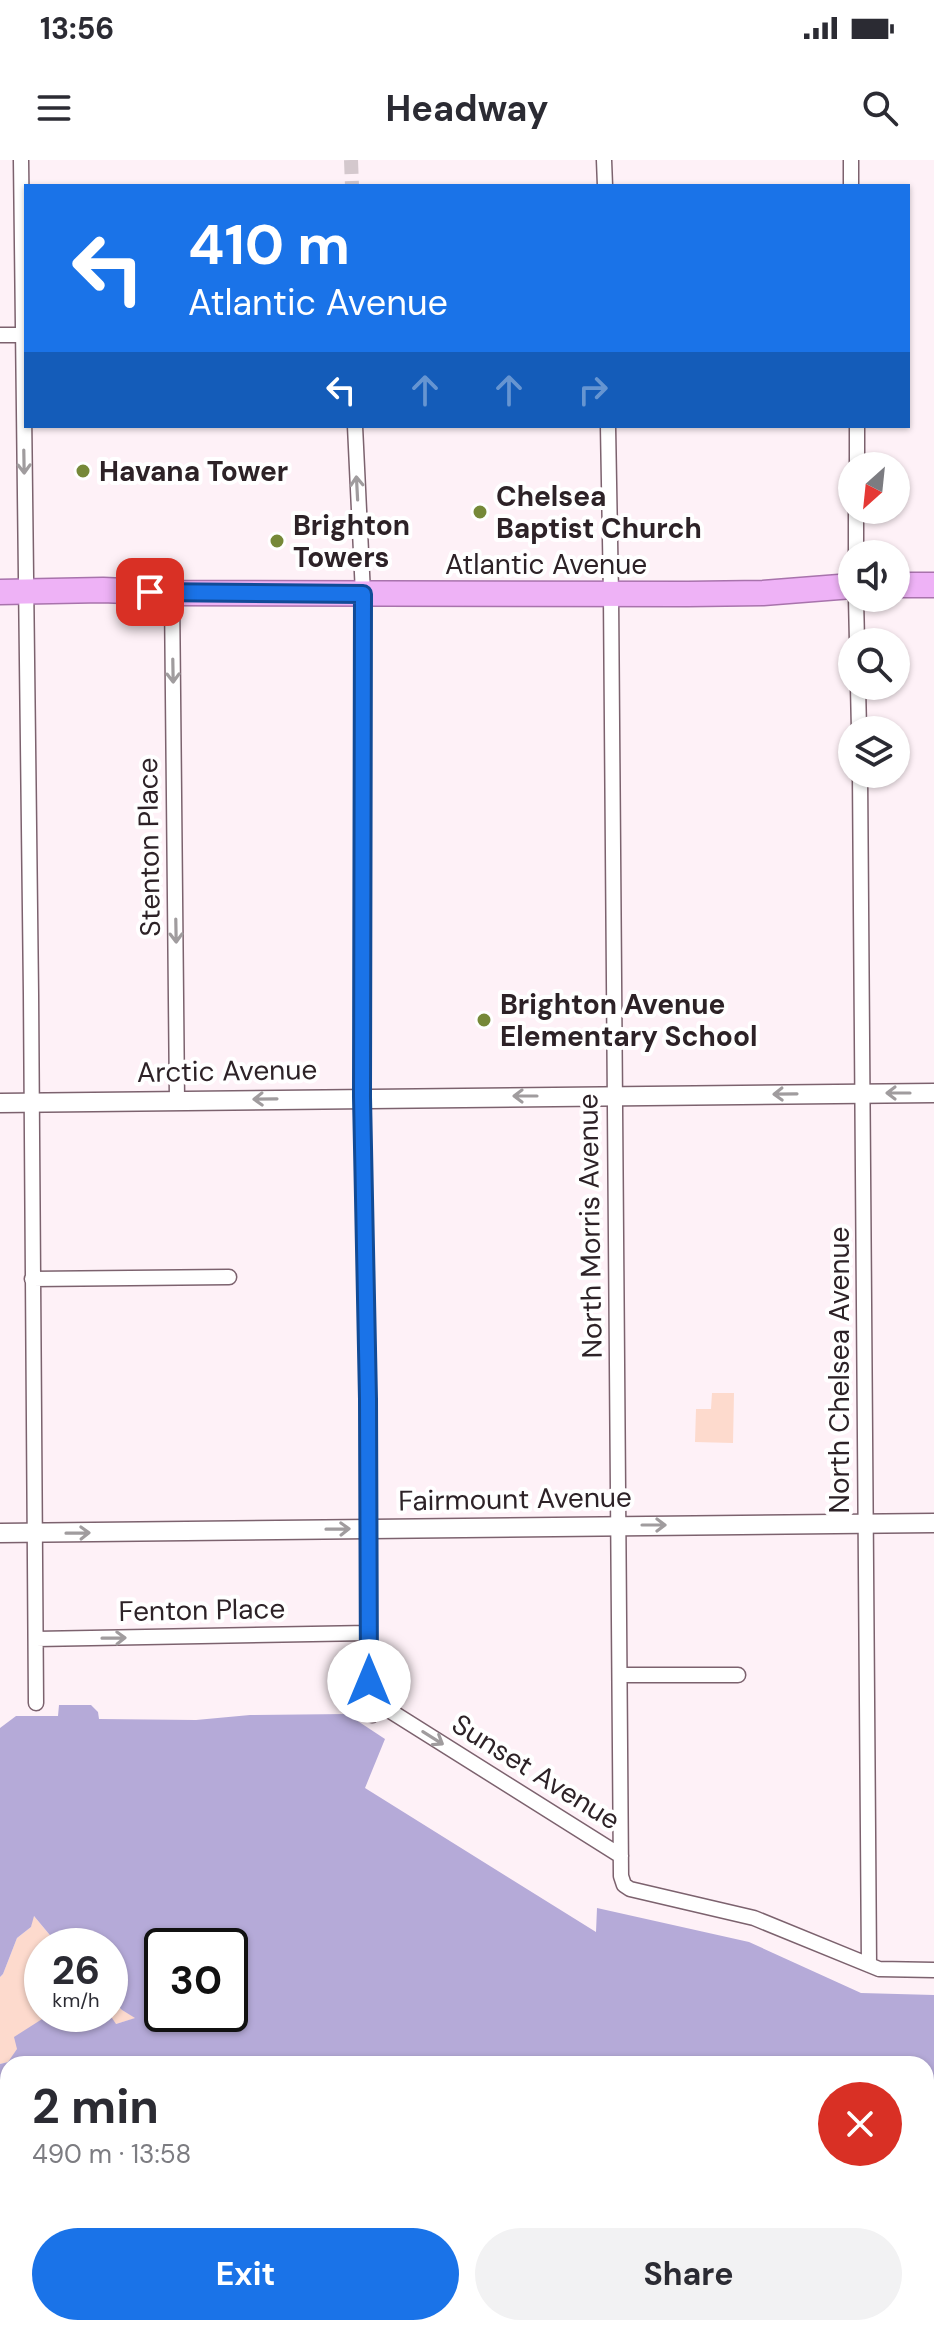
<!DOCTYPE html>
<html lang="en">
<head>
<meta charset="utf-8">
<style>
	:root { --surface:#fff; --page:#f2f2f3; --text:#2b2b33; --muted:#7c7c81; --accent:#1a73e8 }
	body { margin:0; font-family:"DM Sans",sans-serif; background:var(--page); color:var(--text); height:100vh; display:flex; flex-direction:column; font-size:30px; white-space:nowrap }
	* { box-sizing:border-box; margin:0 }
	p { font-size:26px; color:var(--muted) }
	.icon { flex:none; width:44px; height:44px; fill:none; stroke:currentColor; stroke-width:2; stroke-linecap:round; stroke-linejoin:round }
	.map { position:relative; flex:1; overflow:hidden }
	.details { position:absolute; left:0px; top:1896px; width:934px; height:280px; display:flex; flex-direction:column; background:var(--surface); border-radius:24px 24px 0 0; box-shadow:0 2px 6px #0004 }
	.details>* { flex:none }
	.top-card { position:absolute; left:24px; top:24px; width:886px; height:244px; border-radius:0px; box-shadow:0 2px 6px #0004; background:#1a73e8; color:#fff; overflow:hidden }
	.needle { width:52px; rotate:207deg }
	.controls { position:absolute; left:838px; top:292px; display:grid; gap:16px }
	.controls a { display:grid; place-items:center; width:72px; height:72px; border-radius:50%; background:var(--surface); box-shadow:0 2px 6px #0004; font-size:40px }
	.speed { position:absolute; left:24px; top:1768px; display:flex; gap:16px; font-size:40px; font-weight:700; text-align:center }
	.speed>* { display:grid; place-content:center; width:104px; height:104px; border-radius:50%; background:var(--surface); box-shadow:0 2px 6px #0004; line-height:1 }
	.speed small { font-size:20px; font-weight:400 }
	.speed .limit { border:4px solid #111; border-radius:12px; background:#fff; color:#111 }
	.pin { position:absolute; display:grid; place-items:center; width:68px; height:68px; color:#fff; margin:-34px; border-radius:16px; box-shadow:0 4px 12px #0006 }
	.me { position:absolute; width:88px; margin:-44px; rotate:0deg; stroke-linejoin:round; filter:drop-shadow(0 0 6px #0008) }
	.turn { display:flex; align-items:center; gap:28px; height:168px; padding:0 32px; font-size:36px }
	.turn .icon { width:104px; height:104px; stroke-width:2.5 }
	.turn b { display:block; font-size:56px; line-height:68px }
	.lanes { display:flex; align-items:center; height:76px; padding:0 32px; background:#0003; justify-content:center; gap:40px; direction:ltr }
	.lanes .off { opacity:.35 }
	.round { display:grid; place-items:center; flex:none; width:84px; height:84px; border-radius:42px; background:var(--page) }
	.head { display:flex; align-items:center; justify-content:space-between; height:136px; padding:0 32px }
	h1 { font-size:48px; font-weight:700; line-height:60px }
	.action { display:flex; gap:16px; margin-top:auto; padding:16px 32px }
	.action a { flex:1; height:92px; border-radius:48px; background:var(--accent); color:#fff; font-size:32px; font-weight:700; line-height:92px; text-align:center }
	.action a+a { background:var(--page); color:var(--text) }
	.status { display:flex; justify-content:space-between; align-items:center; height:56px; padding:0 40px; background:var(--surface); direction:ltr }
	.status svg { height:22px; fill:currentColor }
	header { display:flex; justify-content:space-between; align-items:center; height:104px; padding:0 32px; background:var(--surface); font-size:36px; font-weight:700 }
	.map>svg:first-child { display:block }
	.green { fill:#fddacd }
	.water { fill:#b5aad8; fill-rule:evenodd }
	.lines { fill:none; stroke-linecap:round; stroke-linejoin:round }
	.minor-tunnel { stroke:#d4c8cd; stroke-width:14; stroke-dasharray:14 7; stroke-linecap:butt }
	.minor-casing { stroke:#7c626e; stroke-width:17 }
	.tertiary-casing { stroke:#7c626e; stroke-width:21 }
	.trunk-casing { stroke:#a873ac; stroke-width:27 }
	.minor { stroke:#fff; stroke-width:14 }
	.tertiary { stroke:#fff; stroke-width:18 }
	.trunk { stroke:#eeb2f6; stroke-width:24 }
	.oneway { stroke:#a09c9e }
	.route-casing { stroke:#114b97; stroke-width:20 }
	.route { stroke:#1a73e8; stroke-width:14 }
	.poi-dot { fill:#768838; stroke:#fff; stroke-width:3 }
	.labels { text-anchor:middle; dominant-baseline:central; stroke-width:8; stroke-linejoin:round; paint-order:stroke }
	.poi-label { font-size:28px; font-weight:bold; fill:#2d2227; stroke:#fff; text-anchor:start }
	.street-label { font-size:28px; fill:#2d2227; stroke:#fff }
</style>
</head>
<body>
<div class="status"><b>13:56</b><svg viewBox="0 0 49 12"><path d="M0 12V9h3v3zM5 12V6h3v6zM10 12V3h3v9zM15 12V0h3v12zM26 1h20v11H26zM47 4h2v5h-2z"/></svg></div>
<header><svg class="icon" aria-label="menu" viewBox="0 0 24 24"><path d="M4 6h16M4 12h16M4 18h16"/></svg>Headway<svg class="icon" aria-label="search" viewBox="0 0 24 24"><circle cx="10" cy="10" r="6"/><path d="M15 15l6 6"/></svg></header>
<div class="map">
<svg width="934" height="2176" viewBox="0 0 934 2176">
	<rect width="100%" height="100%" fill="#fef1f7"/>
	<path class="green" d="M712 1233H734L733 1283 695 1282 696 1249H711Z
		M33 1755 59 1786H42V1854H50L8 1902 0 1904V1817L3 1814 17 1778 31 1767Z
		M114 1797 123 1803V1819L112 1830 120 1836 113 1841 122 1850 136 1858 116 1864 84 1868 90 1854H110V1802Z"/>
	<path class="water" d="M59 1545H91L98 1552 99 1559 196 1560 250 1555 347 1554 385 1579 365 1628 596 1772 597 1748 749 1782 861 1833 934 1835V2176H0V1904L8 1902 17 1889 14 1877 50 1854H90L85 1865 90 1861 110 1855 116 1864 135 1858 122 1850 113 1841 120 1836 112 1830 123 1819V1803L114 1798 110 1802V1786H59L34 1756 31 1767 17 1778 3 1814 0 1817V1568L16 1556H58ZM230 1786V1854H162V1786ZM926 1904V2168H8V1904Z"/>
	<g class="lines">
		<path class="minor-tunnel" d="M351 0 352 26"/>
		<g class="minor-casing">
			<path id="minor" d="M21 0 31 834 36 1543
				M604 0 605 26
				M851 26V0
				M0 175H23
				M355 266 363 434 362 937 368 1239 369 1521 372 1555
				M608 266 611 435 621 1716 624 1725 630 1729 754 1758 879 1809 934 1810
				M857 306V266
				M856 394V350
				M172 433 177 940
				M856 438 857 482
				M858 526 859 570
				M860 614 869 1805
				M32 1119 229 1117
				M36 1479 369 1473
				M620 1515H738
				M370 1534 376 1542 621 1696"/>
		</g>
		<g class="tertiary-casing">
			<path id="tertiary" d="M0 943 934 933
				M0 1373 934 1363"/>
		</g>
		<g class="trunk-casing">
			<path id="trunk" d="M896 425H934
				M0 432 103 430 172 433 688 434 763 433 852 426"/>
		</g>
		<use href="#minor" class="minor"/>
		<use href="#tertiary" class="tertiary"/>
		<use href="#trunk" class="trunk"/>
	</g>
	<defs><path id="oneway-shaft" d="M-6 0H5M1.5-3L5.5 0L1.5 3" fill="none" stroke-width="1.6" stroke-linecap="round" stroke-linejoin="round" transform="scale(2)"/></defs>
	<g class="oneway">
		<use href="#oneway-shaft" transform="translate(24 302) rotate(89)"/>
		<use href="#oneway-shaft" transform="translate(357 328) rotate(-93)"/>
		<use href="#oneway-shaft" transform="translate(173 511) rotate(89)"/>
		<use href="#oneway-shaft" transform="translate(176 771) rotate(89)"/>
		<use href="#oneway-shaft" transform="translate(898 933) rotate(-180)"/>
		<use href="#oneway-shaft" transform="translate(785 934) rotate(179)"/>
		<use href="#oneway-shaft" transform="translate(525 936) rotate(180)"/>
		<use href="#oneway-shaft" transform="translate(265 939) rotate(179)"/>
		<use href="#oneway-shaft" transform="translate(654 1365)"/>
		<use href="#oneway-shaft" transform="translate(338 1369) rotate(-1)"/>
		<use href="#oneway-shaft" transform="translate(78 1373) rotate(-1)"/>
		<use href="#oneway-shaft" transform="translate(114 1478) rotate(-1)"/>
		<use href="#oneway-shaft" transform="translate(433 1578) rotate(32)"/>
	</g>
	<g class="lines">
		<g class="route-casing">
			<path id="route" d="M150 432 363 434 362 937 368 1239 369 1521"/>
		</g>
		<use href="#route" class="route"/>
	</g>
	<g class="poi-dot">
		<circle cx="83" cy="311" r="8"/>
		<circle cx="480" cy="352" r="8"/>
		<circle cx="277" cy="381" r="8"/>
		<circle cx="484" cy="860" r="8"/>
	</g>
	<g class="labels">
		<g class="poi-label">
			<text x="99" y="311">Havana Tower</text>
			<text x="496" y="336">Chelsea<tspan x="496" dy="32">Baptist Church</tspan></text>
			<text x="293" y="365">Brighton<tspan x="293" dy="32">Towers</tspan></text>
			<text x="500" y="844">Brighton Avenue<tspan x="500" dy="32">Elementary School</tspan></text>
		</g>
		<g class="street-label">
			<text x="546" y="404">Atlantic Avenue</text>
			<text transform="translate(149 687) rotate(-91)">Stenton Place</text>
			<text transform="translate(227 911) rotate(-1)">Arctic Avenue</text>
			<text transform="translate(590 1066) rotate(-91)">North Morris Avenue</text>
			<text transform="translate(839 1210) rotate(-90)">North Chelsea Avenue</text>
			<text transform="translate(515 1339) rotate(-1)">Fairmount Avenue</text>
			<text transform="translate(202 1450) rotate(-1)">Fenton Place</text>
			<text transform="translate(536 1612) rotate(32)">Sunset Avenue</text>
		</g>
	</g>
</svg>
<div class="controls">
<a><svg class="needle" viewBox="-14 -14 28 28"><path d="M0-13l5 13h-10z" fill="#e53935"/><path d="M0 13l5-13h-10z" fill="#7c7c81"/></svg></a>
<a><svg class="icon" aria-label="sound" viewBox="0 0 24 24"><path d="M4 9h4l5-4v14l-5-4H4zM17 9q2 3 0 6"/></svg></a>
<a><svg class="icon" aria-label="search" viewBox="0 0 24 24"><circle cx="10" cy="10" r="6"/><path d="M15 15l6 6"/></svg></a>
<a><svg class="icon" aria-label="layers" viewBox="0 0 24 24"><path d="M12 4l9 5-9 5-9-5zM3 14l9 5 9-5"/></svg></a>
</div>
<div class="speed"><div>26<small>km/h</small></div><div class="limit">30</div></div>
<div class="pin" style="left:150px;top:432px;background:#d93025"><svg class="icon" aria-label="arrive" viewBox="0 0 24 24"><path d="M6 21V4h12l-3 4 3 4H6"/></svg></div>
<svg class="me" style="left:369px;top:1521px" viewBox="-20 -20 40 40"><circle r="19" fill="#fff"/><path d="M0-13L10 11 0 6-10 11z" fill="#1a73e8"/></svg>
<div class="top-card">
<div class="turn"><svg class="icon" aria-label="left" viewBox="0 0 24 24"><path d="M17 20v-9H6M10 6l-5 5 5 5"/></svg><div><b>410 m</b>Atlantic Avenue</div></div>
<div class="lanes"><svg class="icon" aria-label="left" viewBox="0 0 24 24"><path d="M17 20v-9H6M10 6l-5 5 5 5"/></svg><svg class="icon off" aria-label="ahead" viewBox="0 0 24 24"><path d="M12 20V5M6 11l6-6 6 6"/></svg><svg class="icon off" aria-label="ahead" viewBox="0 0 24 24"><path d="M12 20V5M6 11l6-6 6 6"/></svg><svg class="icon off" aria-label="right" viewBox="0 0 24 24"><path d="M7 20v-9h11M14 6l5 5-5 5"/></svg></div>
</div>
<section class="details">
<div class="head"><div><h1>2 min</h1><p>490 m · 13:58</p></div><a class="round" style="background:#d93025;color:#fff"><svg class="icon" aria-label="close" viewBox="0 0 24 24"><path d="M6 6l12 12M18 6L6 18"/></svg></a></div>
<div class="action"><a>Exit</a><a>Share</a></div>
</section>
</div>
</body>
</html>
